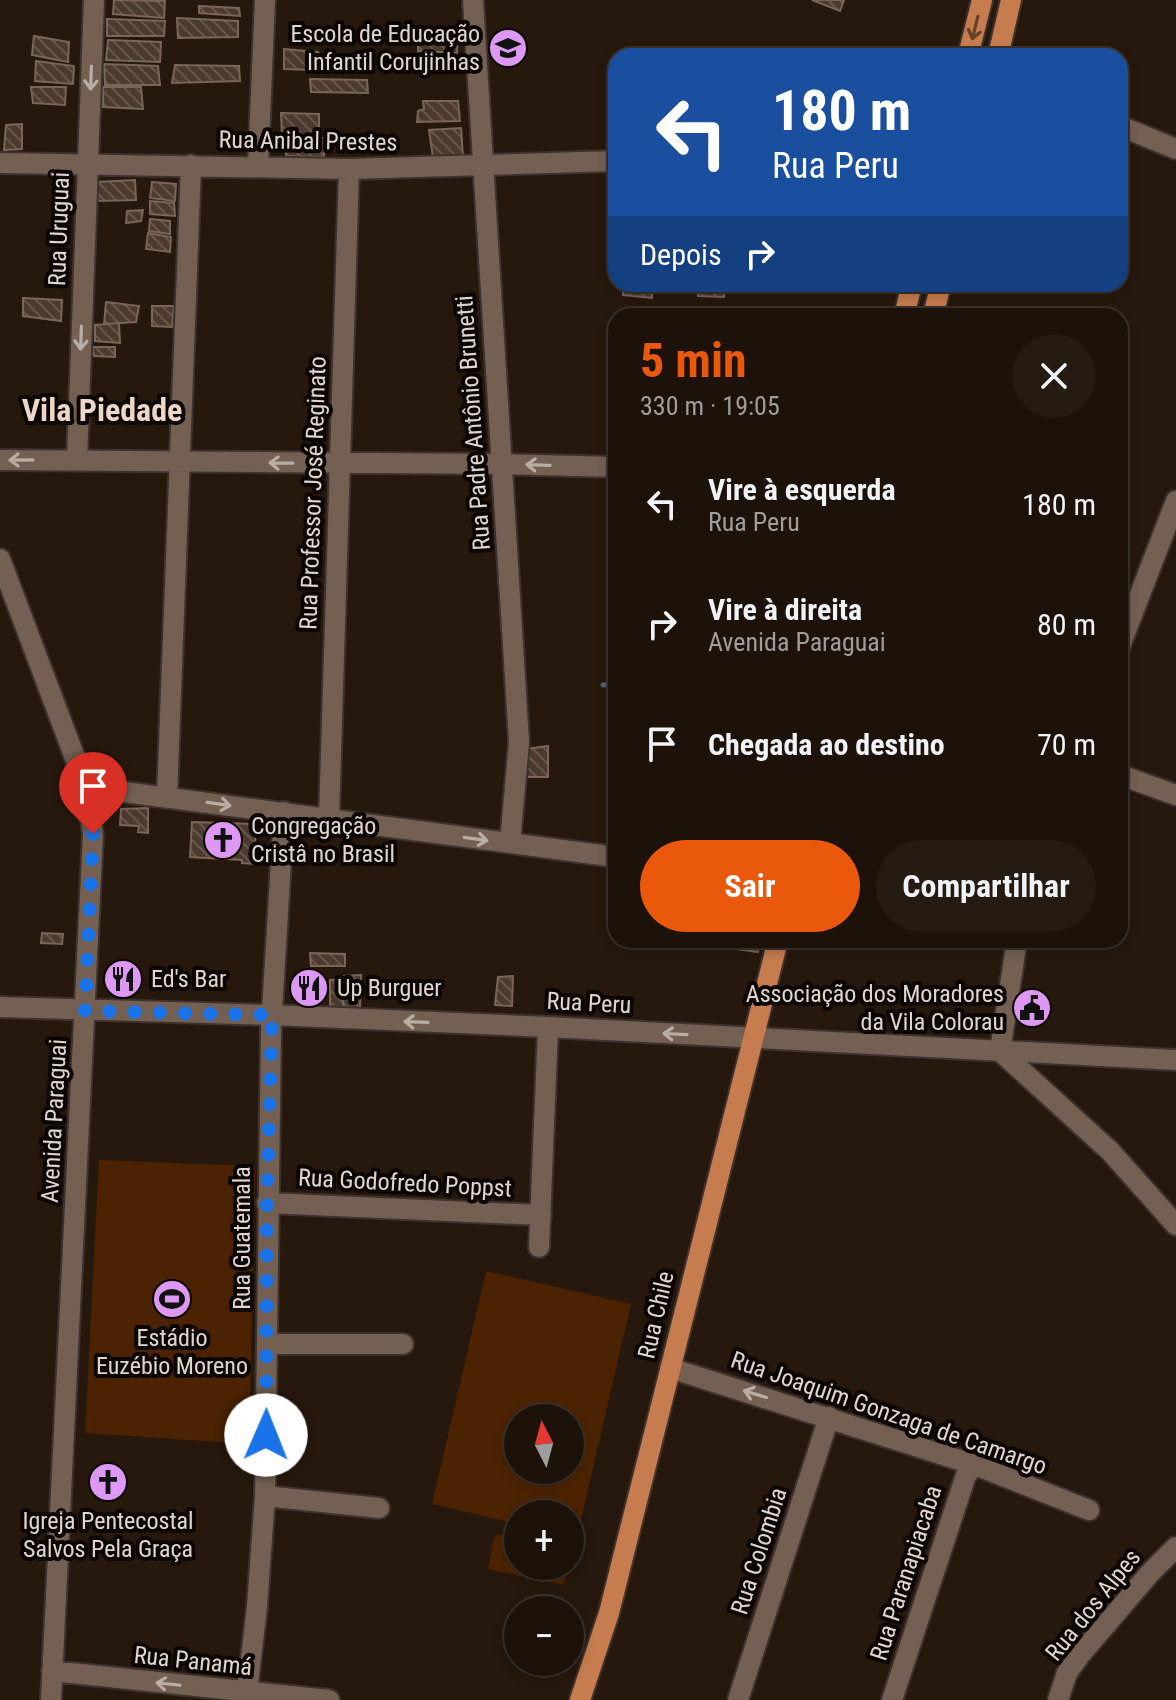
<!DOCTYPE html>
<html lang="pt">
<head>
<meta charset="utf-8">
<style>
	:root { --surface:#1d120a; --page:#251b13; --text:#f1f3f6; --muted:#a09e9c; --line:#3b322b; --accent:#ea580c }
	body { margin:0; font-family:"Roboto Condensed",sans-serif; background:var(--page); color:var(--text); height:100vh; display:flex; flex-direction:column; font-size:30px; white-space:nowrap }
	* { box-sizing:border-box; margin:0 }
	p { font-size:26px; color:var(--muted) }
	.icon { flex:none; width:44px; height:44px; fill:none; stroke:currentColor; stroke-width:2; stroke-linecap:round; stroke-linejoin:round }
	.map { position:relative; flex:1; overflow:hidden }
	.sheet { position:absolute; left:608px; top:308px; width:520px; height:640px; display:flex; flex-direction:column; background:var(--surface); border-radius:24px; box-shadow:0 4px 12px #0003,0 0 0 2px var(--line) }
	.sheet>* { flex:none }
	.banner { position:absolute; left:608px; top:48px; width:520px; height:244px; border-radius:24px; box-shadow:0 4px 12px #0003,0 0 0 2px var(--line); background:#1a4fa0; color:#fff; overflow:hidden }
	.needle { width:52px; rotate:354deg }
	.buttons { position:absolute; left:504px; top:1404px; display:grid; gap:16px }
	.buttons a { display:grid; place-items:center; width:80px; height:80px; border-radius:50%; background:var(--surface); box-shadow:0 4px 12px #0003,0 0 0 2px var(--line); font-size:40px }
	.pin { position:absolute; display:grid; place-items:center; width:68px; height:68px; color:#fff; margin:-82px -34px; border-radius:50% 50% 50% 0; rotate:-45deg; box-shadow:0 0 8px #0007 }
	.pin .icon { rotate:45deg }
	.me { position:absolute; width:88px; margin:-44px; rotate:1deg; stroke-linejoin:round; filter:drop-shadow(0 0 6px #0008) }
	.turn { display:flex; align-items:center; gap:28px; height:168px; padding:0 32px; font-size:36px }
	.turn .icon { width:104px; height:104px; stroke-width:2.5 }
	.turn b { display:block; font-size:56px; line-height:68px }
	.then { display:flex; align-items:center; height:76px; padding:0 32px; background:#0003; gap:16px; font-size:30px }
	.round { display:grid; place-items:center; flex:none; width:84px; height:84px; border-radius:42px; background:var(--page) }
	.headline { display:flex; align-items:center; justify-content:space-between; height:136px; padding:0 32px }
	h1 { font-size:48px; font-weight:700; line-height:60px; color:var(--accent) }
	.button { display:flex; gap:16px; margin-top:auto; padding:16px 32px }
	.button a { flex:1; height:92px; border-radius:48px; background:var(--accent); color:#fff; font-size:32px; font-weight:700; line-height:92px; text-align:center }
	.button a+a { background:var(--page); color:var(--text) }
	ul { padding:0; list-style:none }
	li { display:flex; align-items:center; gap:24px; height:120px; padding:0 32px }
	li div { flex:1 }
	li b { display:block; font-size:30px }
	li em { font-style:normal }
	.map>svg:first-child { display:block }
	.pitch { fill:#4b2302; fill-rule:evenodd }
	.lines { fill:none; stroke-linecap:round; stroke-linejoin:round }
	.stream { stroke:#476483; stroke-width:5 }
	.building { fill:url(#building-back-hatch); stroke:#796659; stroke-width:2 }
	.minor-casing { stroke:#3d322e; stroke-width:24 }
	.major-casing { stroke:#3d322e; stroke-width:24 }
	.minor { stroke:#736053; stroke-width:20 }
	.major { stroke:#c67c4e; stroke-width:20 }
	.oneway { stroke:#684028 }
	.oneway2 { stroke:#baada4 }
	.route { stroke:#1a73e8; stroke-width:14; stroke-dasharray:0 25.2 }
	.labels { text-anchor:middle; dominant-baseline:central; stroke-width:8; stroke-linejoin:round; paint-order:stroke }
	.poi-label { font-size:24px; fill:#e1d6cf; stroke:#0b0503; text-anchor:start }
	.street-label { font-size:24px; fill:#e1d6cf; stroke:#0b0503 }
	.district-label { font-size:32px; font-weight:bold; fill:#edd7c8; stroke:#0b0503 }
</style>
</head>
<body>
<div class="map">
<svg width="1176" height="1700" viewBox="0 0 1176 1700">
	<defs>
		<pattern id="building-back-hatch" width="6" height="6" patternUnits="userSpaceOnUse" patternTransform="scale(2)"><rect width="6" height="6" fill="#4c3a2e"/><path d="M-1 5l2 2M0 0l6 6M5-1l2 2" fill="none" stroke="#66564b"/></pattern>
	</defs>
	<rect width="100%" height="100%" fill="#27180d"/>
	<path class="pitch" d="M99 1160 255 1166 249 1444 85 1433Z
		M486 1271 631 1304 577 1537 570 1536V1514H518V1524L432 1504ZM570 1418V1470H518V1418Z
		M495 1534 518 1539V1566H568L564 1585 488 1569Z"/>
	<g class="lines">
		<path class="stream" d="M603 685 616 684"/>
	</g>
	<path class="building" d="M114 0 165 1 164 18 113 14Z
		M812 0H844L840 11Z
		M199 6 239 8 240 16 199 13Z
		M177 18 238 21V37L178 38Z
		M107 19 165 21 164 36H107Z
		M418 34 458 37 457 53 418 51Z
		M34 36 69 42 68 62 32 55Z
		M108 40 161 42 160 62 106 60Z
		M284 49 318 52 324 61H340L341 71 284 69Z
		M36 61 74 66 73 84 35 81Z
		M104 64 158 66 160 85H105Z
		M175 65 239 66 240 81 172 83Z
		M310 79 367 80 368 93 311 92Z
		M31 87H66L65 105 33 103Z
		M103 87H141L143 109 103 107Z
		M423 101H458L460 121 417 122 418 111 424 109Z
		M281 113 319 114V138L282 137Z
		M22 124V149L4 150 6 125Z
		M461 128 463 157 433 158 429 130Z
		M285 137 325 138 324 157 286 156Z
		M135 180 136 200 98 201 97 182Z
		M152 182 176 184 175 201 150 198Z
		M150 201 174 203 175 216 150 214Z
		M143 210 141 221 126 223 127 211Z
		M150 219 170 221V234L149 231Z
		M148 233 171 237 170 252 146 249Z
		M623 284H651L652 298 623 295Z
		M698 284H725L724 297 698 296Z
		M23 298 62 300 61 321 23 316Z
		M106 302 139 306 136 322 104 324Z
		M152 306H174L172 327 152 326Z
		M119 323 120 343 95 341V325Z
		M92 347H115V357L94 356Z
		M548 746V777H527L526 749Z
		M148 808V833L138 832 139 826 120 825 121 809Z
		M192 822 256 824 254 864 242 863V860L190 857Z
		M42 933 63 934 62 944 41 943Z
		M736 940 759 941 758 952 736 949Z
		M310 953 345 954V966H311Z
		M361 975 360 1008H343L344 976Z
		M513 976 512 1006 495 1005 498 977Z
		M344 979 343 1008 330 1007V980Z"/>
	<g class="lines">
		<g class="minor-casing">
			<path id="minor" d="M473 0 519 742 510 843
				M1120 126 1176 149
				M0 163 349 169 616 161
				M258 165 265 0
				M77 459 94 0
				M0 460 500 464 616 467
				M0 559 86 787 93 834 51 1700
				M1120 646 1176 501
				M1120 775 1176 795
				M86 787 616 857
				M167 797 191 165
				M329 818 349 169
				M1017 940 1000 1051 1110 1151 1176 1225
				M0 1007 272 1015 548 1027 1176 1060
				M267 1203 541 1215
				M539 1247 548 1027
				M267 1344H403
				M670 1368 975 1465 1089 1510
				M265 1496 379 1508
				M52 1671 329 1700
				M246 1700 257 1607 265 1496 271 1028 284 812
				M738 1700 829 1417
				M892 1700 966 1475 975 1465
				M1058 1700 1067 1673 1080 1655 1150 1573 1176 1547"/>
		</g>
		<g class="major-casing">
			<path id="major" d="M968 56 982 0
				M998 56 1011 0
				M904 316 912 284
				M933 316 941 284
				M580 1700 609 1613 778 940"/>
		</g>
		<use href="#minor" class="minor"/>
		<use href="#major" class="major"/>
	</g>
	<defs><path id="oneway-shaft" d="M-6 0H5M1.5-3L5.5 0L1.5 3" fill="none" stroke-width="1.6" stroke-linecap="round" stroke-linejoin="round" transform="scale(2)"/></defs>
	<use class="oneway" href="#oneway-shaft" transform="translate(975 28) rotate(104)"/>
	<g class="oneway2">
		<use href="#oneway-shaft" transform="translate(91 78) rotate(92)"/>
		<use href="#oneway-shaft" transform="translate(81 338) rotate(92)"/>
		<use href="#oneway-shaft" transform="translate(21 460) rotate(179)"/>
		<use href="#oneway-shaft" transform="translate(281 463) rotate(-179)"/>
		<use href="#oneway-shaft" transform="translate(538 465) rotate(-178)"/>
		<use href="#oneway-shaft" transform="translate(219 804) rotate(8)"/>
		<use href="#oneway-shaft" transform="translate(476 839) rotate(8)"/>
		<use href="#oneway-shaft" transform="translate(416 1022) rotate(-178)"/>
		<use href="#oneway-shaft" transform="translate(675 1034) rotate(-177)"/>
		<use href="#oneway-shaft" transform="translate(755 1394) rotate(-163)"/>
		<use href="#oneway-shaft" transform="translate(168 1684) rotate(-174)"/>
	</g>
	<g class="lines">
		<path class="route" d="M93 834 85 1011 272 1015 267 1203 266 1435"/>
	</g>
	<defs>
		<g id="school-disc" transform="scale(2)"><circle r="9.5" fill="#dd98f3" stroke="#0b0503"/><path d="M0-5L7-2L0 1L-7-2ZM-4 1L0 2.5L4 1V4Q0 6-4 4Z" fill="#111"/></g>
		<g id="church-disc" transform="scale(2)"><circle r="9.5" fill="#dd98f3" stroke="#0b0503"/><path d="M-1.2-6h2.4v3.5h3.3v2.4h-3.3V6h-2.4V-.1h-3.3v-2.4h3.3Z" fill="#111"/></g>
		<g id="restaurant-disc" transform="scale(2)"><circle r="9.5" fill="#dd98f3" stroke="#0b0503"/><path d="M-5-6h1v4h1v-4h1v4h1v-4h1v5L-1.5 .5V6h-2V.5L-5-1ZM5-6V6H3V1.5H1.5Q1.5-4 5-6Z" fill="#111"/></g>
		<g id="civic-disc" transform="scale(2)"><circle r="9.5" fill="#dd98f3" stroke="#0b0503"/><path d="M-.6-6.5H3V-4.5H.6V-3L4-1V1h2V6H-6V1h2V-1L-.6-3ZM-1.2 2.5V6h2.4V2.5Z" fill="#111"/></g>
		<g id="stadium-disc" transform="scale(2)"><circle r="9.5" fill="#dd98f3" stroke="#0b0503"/><path d="M0-5a6.5 5 0 1 0 0 10a6.5 5 0 1 0 0-10ZM-3.5-1.8h7v3.6h-7Z" fill="#111"/></g>
	</defs>
	<g fill-rule="evenodd">
		<use href="#school-disc" x="508" y="48"/>
		<use href="#church-disc" x="223" y="840"/>
		<use href="#restaurant-disc" x="123" y="979"/>
		<use href="#restaurant-disc" x="309" y="988"/>
		<use href="#civic-disc" x="1032" y="1008"/>
		<use href="#stadium-disc" x="172" y="1299"/>
		<use href="#church-disc" x="108" y="1482"/>
	</g>
	<g class="labels">
		<g class="poi-label">
			<text x="480" y="34" text-anchor="end">Escola de Educação<tspan x="480" dy="28">Infantil Corujinhas</tspan></text>
			<text x="251" y="826">Congregação<tspan x="251" dy="28">Cristâ no Brasil</tspan></text>
			<text x="151" y="979">Ed's Bar</text>
			<text x="337" y="988">Up Burguer</text>
			<text x="1004" y="994" text-anchor="end">Associação dos Moradores<tspan x="1004" dy="28">da Vila Colorau</tspan></text>
			<text x="172" y="1338" text-anchor="middle">Estádio<tspan x="172" dy="28">Euzébio Moreno</tspan></text>
			<text x="108" y="1521" text-anchor="middle">Igreja Pentecostal<tspan x="108" dy="28">Salvos Pela Graça</tspan></text>
		</g>
		<g class="street-label">
			<text transform="translate(308 141) rotate(1)">Rua Anibal Prestes</text>
			<text transform="translate(59 229) rotate(-88)">Rua Uruguai</text>
			<text transform="translate(473 423) rotate(-94)">Rua Padre Antônio Brunetti</text>
			<text transform="translate(313 493) rotate(-88)">Rua Professor José Reginato</text>
			<text transform="translate(589 1003) rotate(3)">Rua Peru</text>
			<text transform="translate(54 1121) rotate(-87)">Avenida Paraguai</text>
			<text transform="translate(405 1183) rotate(3)">Rua Godofredo Poppst</text>
			<text transform="translate(242 1238) rotate(-90)">Rua Guatemala</text>
			<text transform="translate(656 1315) rotate(-77)">Rua Chile</text>
			<text transform="translate(889 1413) rotate(19)">Rua Joaquim Gonzaga de Camargo</text>
			<text transform="translate(759 1551) rotate(-72)">Rua Colombia</text>
			<text transform="translate(906 1573) rotate(-72)">Rua Paranapiacaba</text>
			<text transform="translate(1093 1605) rotate(-51)">Rua dos Alpes</text>
			<text transform="translate(193 1661) rotate(6)">Rua Panamá</text>
		</g>
		<g class="district-label">
			<text x="102" y="410">Vila Piedade</text>
		</g>
	</g>
</svg>
<div class="buttons">
<a><svg class="needle" viewBox="-14 -14 28 28"><path d="M0-13l5 13h-10z" fill="#e53935"/><path d="M0 13l5-13h-10z" fill="#a09e9c"/></svg></a>
<a>+</a>
<a>−</a>
</div>
<div class="pin" style="left:93px;top:834px;background:#d93025"><svg class="icon" aria-label="arrive" viewBox="0 0 24 24"><path d="M6 21V4h12l-3 4 3 4H6"/></svg></div>
<svg class="me" style="left:266px;top:1435px" viewBox="-20 -20 40 40"><circle r="19" fill="#fff"/><path d="M0-13L10 11 0 6-10 11z" fill="#1a73e8"/></svg>
<div class="banner">
<div class="turn"><svg class="icon" aria-label="left" viewBox="0 0 24 24"><path d="M17 20v-9H6M10 6l-5 5 5 5"/></svg><div><b>180 m</b>Rua Peru</div></div>
<div class="then">Depois<svg class="icon" aria-label="right" viewBox="0 0 24 24"><path d="M7 20v-9h11M14 6l5 5-5 5"/></svg></div>
</div>
<section class="sheet">
<div class="headline"><div><h1>5 min</h1><p>330 m · 19:05</p></div><a class="round"><svg class="icon" aria-label="close" viewBox="0 0 24 24"><path d="M6 6l12 12M18 6L6 18"/></svg></a></div>
<ul>
<li><svg class="icon" aria-label="left" viewBox="0 0 24 24"><path d="M17 20v-9H6M10 6l-5 5 5 5"/></svg><div><b>Vire à esquerda</b><p>Rua Peru</p></div><em>180 m</em></li>
<li><svg class="icon" aria-label="right" viewBox="0 0 24 24"><path d="M7 20v-9h11M14 6l5 5-5 5"/></svg><div><b>Vire à direita</b><p>Avenida Paraguai</p></div><em>80 m</em></li>
<li><svg class="icon" aria-label="arrive" viewBox="0 0 24 24"><path d="M6 21V4h12l-3 4 3 4H6"/></svg><div><b>Chegada ao destino</b></div><em>70 m</em></li>
</ul>
<div class="button"><a>Sair</a><a>Compartilhar</a></div>
</section>
</div>
</body>
</html>
